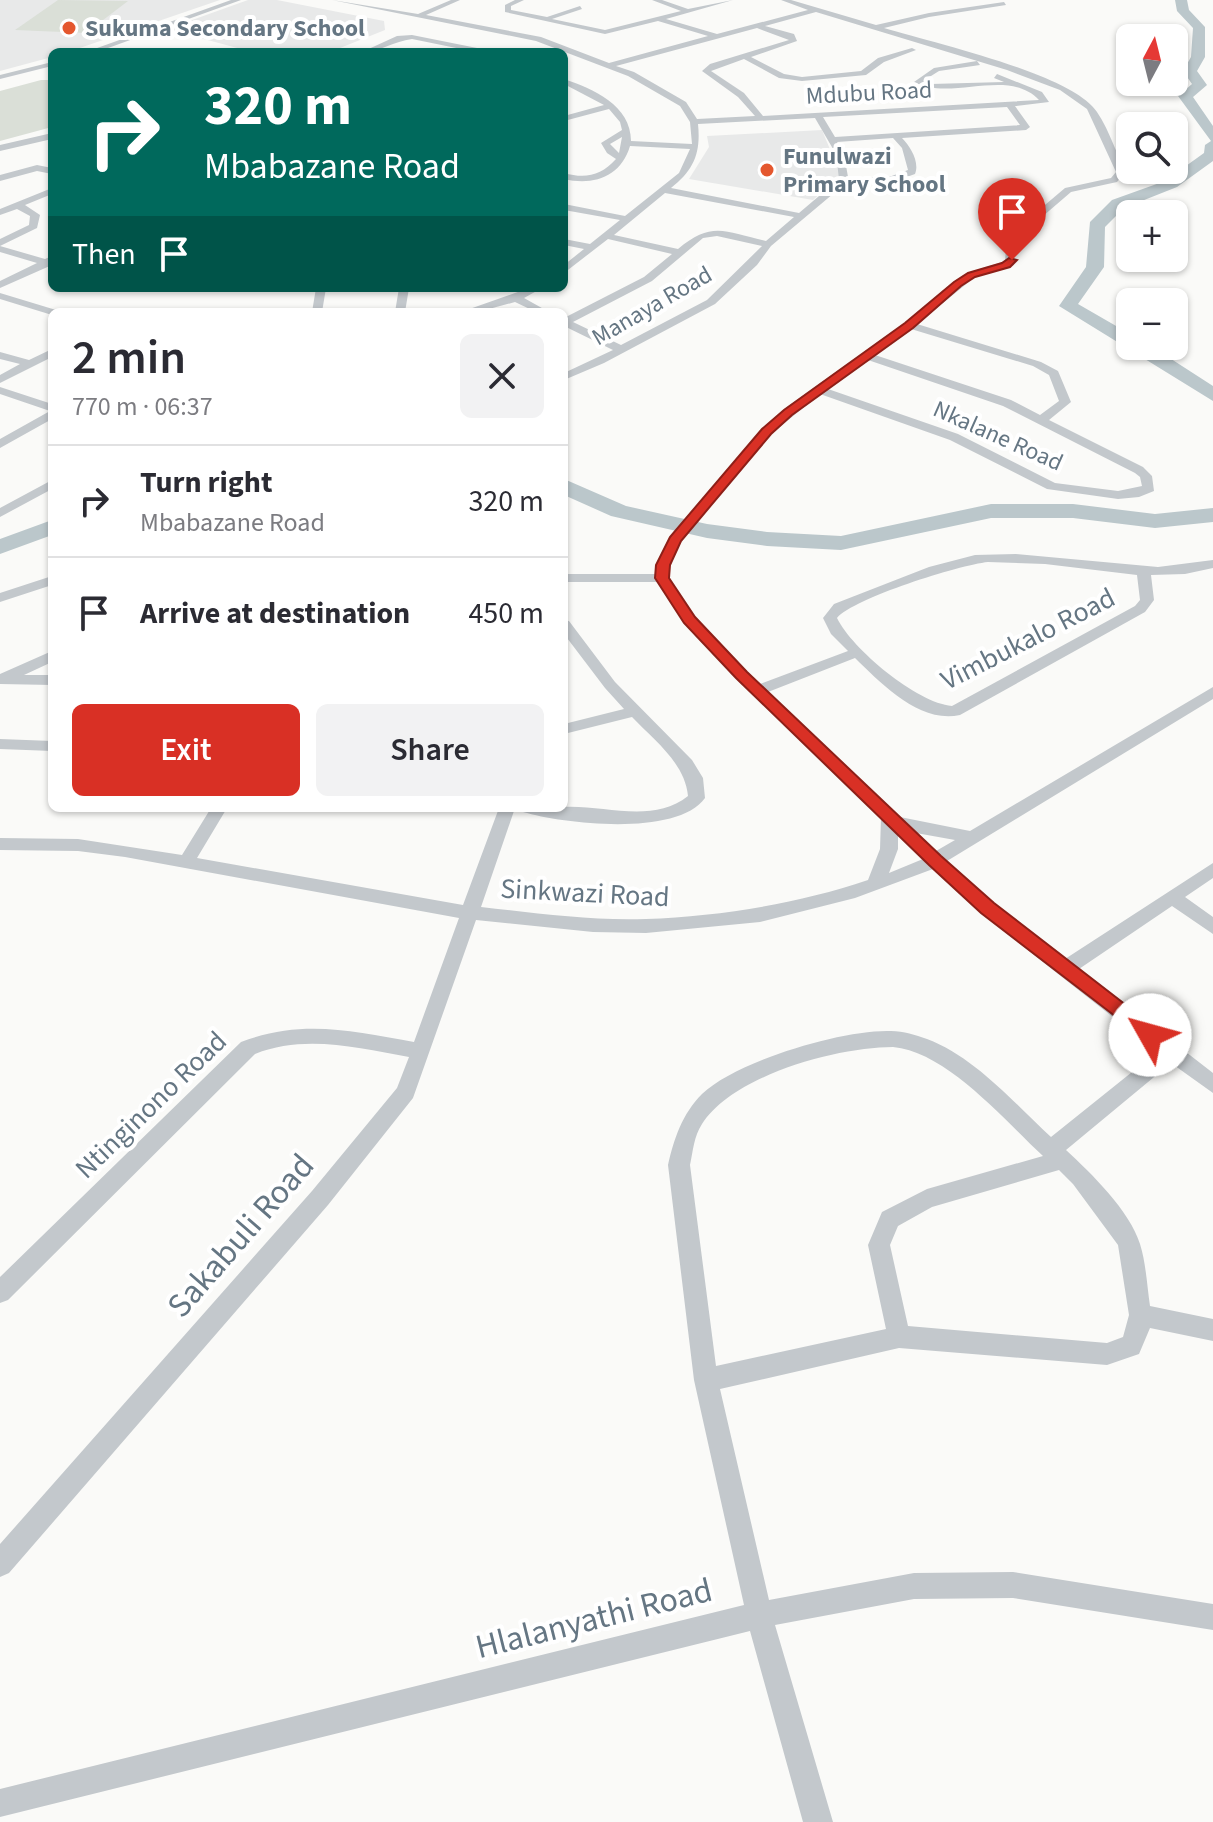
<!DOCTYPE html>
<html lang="en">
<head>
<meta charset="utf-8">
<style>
	:root { --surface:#fff; --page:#f2f2f3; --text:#2b2b33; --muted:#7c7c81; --line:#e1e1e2; --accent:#d93025 }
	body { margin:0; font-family:"Source Sans 3",sans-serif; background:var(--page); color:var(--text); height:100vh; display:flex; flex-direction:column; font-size:30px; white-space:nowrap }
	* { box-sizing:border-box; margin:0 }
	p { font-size:26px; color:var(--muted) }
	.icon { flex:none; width:44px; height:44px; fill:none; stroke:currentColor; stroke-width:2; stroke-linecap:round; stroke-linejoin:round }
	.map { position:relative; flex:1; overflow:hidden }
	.panel { position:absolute; left:48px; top:308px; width:520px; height:504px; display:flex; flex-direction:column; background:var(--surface); border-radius:12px; box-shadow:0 2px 6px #0004 }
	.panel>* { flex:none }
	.banner { position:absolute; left:48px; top:48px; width:520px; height:244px; border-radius:12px; box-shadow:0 2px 6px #0004; background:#00695c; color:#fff; overflow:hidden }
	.needle { width:52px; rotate:7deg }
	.fabs { position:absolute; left:1116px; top:24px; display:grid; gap:16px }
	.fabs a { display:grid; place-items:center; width:72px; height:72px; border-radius:12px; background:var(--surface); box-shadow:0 2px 6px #0004; font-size:40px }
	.pin { position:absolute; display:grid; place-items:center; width:68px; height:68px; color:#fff; margin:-82px -34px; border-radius:50% 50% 50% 0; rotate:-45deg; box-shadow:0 0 8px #0007 }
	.pin .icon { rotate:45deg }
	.me { position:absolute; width:88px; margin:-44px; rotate:308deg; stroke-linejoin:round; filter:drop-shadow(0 0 6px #0008) }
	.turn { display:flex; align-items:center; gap:28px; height:168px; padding:0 24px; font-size:36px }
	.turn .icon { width:104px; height:104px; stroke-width:2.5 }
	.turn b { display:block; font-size:56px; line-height:68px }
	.then { display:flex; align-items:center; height:76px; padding:0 24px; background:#0003; gap:16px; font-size:30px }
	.round { display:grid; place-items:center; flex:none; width:84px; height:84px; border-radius:12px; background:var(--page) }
	.head { display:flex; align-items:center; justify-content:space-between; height:136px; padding:0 24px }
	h1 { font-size:48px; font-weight:600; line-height:60px }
	.button { display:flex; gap:16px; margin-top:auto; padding:16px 24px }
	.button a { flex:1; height:92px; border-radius:12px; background:var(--accent); color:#fff; font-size:32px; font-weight:600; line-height:92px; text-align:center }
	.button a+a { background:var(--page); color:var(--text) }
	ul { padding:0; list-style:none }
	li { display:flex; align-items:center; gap:24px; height:112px; padding:0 24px; border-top:2px solid var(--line) }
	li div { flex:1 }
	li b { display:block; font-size:30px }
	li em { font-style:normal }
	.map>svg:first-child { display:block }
	.built { fill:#e8e9e9 }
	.green { fill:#dadfd7 }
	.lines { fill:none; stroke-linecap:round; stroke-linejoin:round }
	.river { fill:#bbc7cb; fill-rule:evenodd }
	.minor { fill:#c3c8cc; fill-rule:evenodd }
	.route { fill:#d93025; stroke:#8d1f18; stroke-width:2 }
	.poi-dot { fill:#e4572e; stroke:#fff; stroke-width:3 }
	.labels { text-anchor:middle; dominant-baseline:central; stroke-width:8; stroke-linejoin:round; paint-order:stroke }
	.far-poi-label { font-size:24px; font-weight:bold; fill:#657683; stroke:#fff; text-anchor:start }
	.far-street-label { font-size:24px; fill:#657683; stroke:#fff }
	.street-label { font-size:28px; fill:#657683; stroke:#fff }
	.near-street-label { font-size:34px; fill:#657683; stroke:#fff }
</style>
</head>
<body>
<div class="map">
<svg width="1213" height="1822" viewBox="0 0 1213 1822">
	<rect width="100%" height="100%" fill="#fafaf8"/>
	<path class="built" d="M0 0H220L68 52H52V57L0 71Z
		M248 0H277L384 21 385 30 330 52H252L167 29Z
		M822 130 841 176 813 200 689 179 709 147 707 136Z"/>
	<path class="green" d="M58 0 128 1 86 33 15 30Z
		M41 80H52V127L0 141V91Z"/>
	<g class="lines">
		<path class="river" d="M1175 0H1187L1189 10 1205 27V57L1197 71 1207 85 1193 97 1213 126V161L1177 187 1124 208 1105 227 1104 267 1078 304 1130 334V346H1151L1213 386V401L1059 306 1086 267 1090 222 1112 200 1165 181 1204 153 1205 145 1211 141 1178 96 1192 84 1183 71 1191 57 1193 28 1177 11Z
			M564 479 626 506 707 524 767 532 841 536 991 504H1073L1155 514 1213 508V522L1155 528 1073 518H991L841 550 767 546 707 538 611 516 564 495Z
			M52 520V535L0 554V539Z"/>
		<path class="minor" d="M231 0H241L97 52H86Z
			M332 0 418 14 451 0H460L426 15 541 37 609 63 708 36 658 21 605 34 505 12V5L515 0H524L511 6V10L547 17 580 6 582 9 552 19 605 30 681 11 652 0H662L688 9 733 0 666 19 717 34 808 10 781 0H791L876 25 929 13 1004 2 1006 5 929 17 884 28C934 43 1058 71 1092 106 1105 119 1117 154 1125 172L1117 182 1071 192 1015 240 1014 265 975 277 917 324 1041 362 1058 371 1071 402 1049 420 1143 467 1152 476 1154 491 1139 497 1118 499 1047 489 950 440 820 394 770 435 681 541 670 565 669 578 694 617 760 684 848 651 831 634 823 618 834 604 929 567 975 555 1016 554 1158 567 1213 560V568L1185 574 1151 575 1154 600 1145 612 960 715C919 724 881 683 855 658L768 692 900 817 970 831 1213 687V699L947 861 993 903 1065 959 1213 863V878L1185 897 1213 917V934L1172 906 1079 969 1213 1073V1093L1171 1063 1066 1150C1091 1173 1130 1211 1140 1244 1146 1263 1147 1286 1150 1306L1213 1319V1341L1150 1328 1139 1354 1107 1365 899 1348 720 1389 769 1600 914 1573 1013 1572 1213 1604V1630L1013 1598 914 1599 775 1625 833 1822H803L750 1631 0 1817V1789L744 1605 694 1380 668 1165C674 1139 682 1114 702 1094 736 1061 844 1029 891 1031 904 1031 915 1035 927 1039 975 1057 1014 1103 1051 1137L1157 1052 981 913 933 869 855 898 760 922 646 933 593 932 476 920 413 1098 328 1205 9 1573 0 1577V1544L312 1191 397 1088 409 1057C358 1048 305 1034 255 1054L8 1300 0 1303V1277L241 1042C302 1019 352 1031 414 1042L459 918 125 857 78 851 0 850V838L78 839 182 855 211 808H227L197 858 463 905 499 808H515L481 907C535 913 591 921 646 919 721 916 797 904 868 880L880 849 881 818 684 623 658 582H564V574H655L656 565 670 537 762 429 784 409 905 323 953 282 967 273 1005 261 1007 237 1065 188 1111 178 1116 172 1087 109 1060 90 1007 70 816 12 765 26 794 34 797 41 751 57 784 74 802 77 861 71 878 58 912 48 916 50 884 62 866 75 802 81 779 78 744 59 711 71 744 93 763 116 1039 100C1009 67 950 102 914 82L934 68 977 61 980 65 939 71 923 81 931 84 1004 82 994 78 997 74 1042 92 1049 102 1015 106 1030 127 1026 130 902 138C910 146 920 162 915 174L890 183H846L771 246 757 265 715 304 604 363 564 380V373L613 350 564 326V318L644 277 672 254 608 239 564 273V265L584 249 564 245V239L590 244 620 220 564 210V204L625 216 679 173 690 149 630 146C621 177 593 186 564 179V173C585 179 601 176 616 159L607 153 601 143 622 130 620 122 609 109 564 121V116L604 105 564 84V79C593 89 631 105 631 141L692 144 690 122 680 106 628 76 536 41ZM757 28 789 40 710 64 702 71 738 97 755 116 697 119 686 102 634 72 616 66ZM1007 107 1020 125 835 137 823 117ZM815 118 836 154 839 179 799 213 671 188C694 170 701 153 698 124ZM622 137 619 153 610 144ZM893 138 902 148 908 170 889 177H848L844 154 837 142ZM665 193 794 217 766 241C726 232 712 220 678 249L614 235ZM717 236 762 246 707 300 621 345 573 322 652 281 703 238ZM911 329 1033 366 1049 375 1059 401 1040 415 1011 400 875 355ZM868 360 1003 406 1135 473 1140 477 1142 486 1118 491 1055 483 958 434 828 389ZM988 562 1045 564 1137 575 1140 600 1135 606 952 706C917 703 852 649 837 618 854 598 959 565 988 562ZM916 833 955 840 936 851ZM898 835 923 859 889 873 898 849ZM893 1047C947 1052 1004 1120 1043 1156L927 1189 882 1212 868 1245 886 1329 716 1366 690 1165C693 1151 694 1136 702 1124 733 1075 838 1047 893 1047ZM1059 1170 1073 1184 1118 1245 1129 1315 1123 1337 1107 1343 908 1326 890 1245 898 1226 932 1207Z
			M412 35 487 50 491 52H476L412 39C394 41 380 52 362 52L397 36Z
			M52 62V66L0 79V75Z
			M52 133V139L0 151V145Z
			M37 165 52 168V174L37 171 0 181V175Z
			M52 188V194L25 205 40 215 37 228 0 246V239L29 225 30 216 17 209 0 215V209Z
			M0 246 45 259 52 256V265L0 288V281L37 263 0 252Z
			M316 288H326L322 312H312Z
			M399 288H409L405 312H395Z
			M529 288H542L524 298 549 312H536L515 302 478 312H461Z
			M0 293 56 310 57 312H52V315L0 299Z
			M52 349V357L0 383V375L20 364 0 359V352L29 360Z
			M0 387 52 404V419L0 448V439L50 411 0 394Z
			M52 480V489L0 517V508Z
			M52 576V585L0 602V593Z
			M564 620 569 621 615 682 692 760 703 778 705 798C677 837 564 824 523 812L521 808C535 808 552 807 564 807 605 805 653 824 688 796 685 763 654 740 632 717L564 734V724L624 709 605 688 564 634Z
			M52 651V662L24 675H52V685L0 684V674Z
			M0 739 52 741V751L0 749Z"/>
	</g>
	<path class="route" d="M1009 258 1017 260 1010 267 975 277 961 286 913 328 792 415 771 434 681 541 670 565 669 578 695 617 747 672 941 856 994 903 1157 1029 1159 1035 1157 1041 1150 1043 981 913 929 865 736 678 684 623 655 578 656 565 670 537 762 429 784 410 905 323 954 282 968 273 1002 263Z"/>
	<g class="poi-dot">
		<circle cx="69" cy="28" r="8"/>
		<circle cx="767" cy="170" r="8"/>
	</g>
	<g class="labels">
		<g class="far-poi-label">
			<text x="85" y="28">Sukuma Secondary School</text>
			<text x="783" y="156">Funulwazi<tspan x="783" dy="28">Primary School</tspan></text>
		</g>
		<g class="far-street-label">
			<text transform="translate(869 93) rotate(-3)">Mdubu Road</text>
			<text transform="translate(652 306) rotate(-30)">Manaya Road</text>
			<text transform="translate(998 436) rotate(24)">Nkalane Road</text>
		</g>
		<g class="street-label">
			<text transform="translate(1028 639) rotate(-27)">Vimbukalo Road</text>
			<text transform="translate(585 893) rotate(3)">Sinkwazi Road</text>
			<text transform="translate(151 1105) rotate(-44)">Ntinginono Road</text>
		</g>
		<g class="near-street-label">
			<text transform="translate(241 1236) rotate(-49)">Sakabuli Road</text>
			<text transform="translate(594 1619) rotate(-14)">Hlalanyathi Road</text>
		</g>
	</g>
</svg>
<div class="fabs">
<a><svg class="needle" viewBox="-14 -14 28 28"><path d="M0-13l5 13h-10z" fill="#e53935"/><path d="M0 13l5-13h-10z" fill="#7c7c81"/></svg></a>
<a><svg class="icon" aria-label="search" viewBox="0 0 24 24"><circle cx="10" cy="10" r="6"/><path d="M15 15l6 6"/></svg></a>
<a>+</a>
<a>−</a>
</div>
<div class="pin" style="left:1012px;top:260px;background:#d93025"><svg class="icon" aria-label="arrive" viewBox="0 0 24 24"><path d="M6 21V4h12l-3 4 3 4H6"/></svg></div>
<svg class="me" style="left:1150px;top:1035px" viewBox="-20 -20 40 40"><circle r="19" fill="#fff"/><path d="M0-13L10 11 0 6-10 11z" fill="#d93025"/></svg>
<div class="banner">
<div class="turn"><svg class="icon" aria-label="right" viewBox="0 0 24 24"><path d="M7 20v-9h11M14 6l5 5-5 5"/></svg><div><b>320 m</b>Mbabazane Road</div></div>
<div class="then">Then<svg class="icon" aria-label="arrive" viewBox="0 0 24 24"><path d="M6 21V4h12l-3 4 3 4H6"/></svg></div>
</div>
<section class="panel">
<div class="head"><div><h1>2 min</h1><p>770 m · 06:37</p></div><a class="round"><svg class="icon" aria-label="close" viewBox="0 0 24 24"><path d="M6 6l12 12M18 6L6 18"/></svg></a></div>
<ul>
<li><svg class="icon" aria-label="right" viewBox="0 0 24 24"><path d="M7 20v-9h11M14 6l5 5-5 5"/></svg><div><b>Turn right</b><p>Mbabazane Road</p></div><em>320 m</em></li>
<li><svg class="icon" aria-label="arrive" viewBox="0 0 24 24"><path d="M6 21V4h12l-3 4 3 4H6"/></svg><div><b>Arrive at destination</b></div><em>450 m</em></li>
</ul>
<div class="button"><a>Exit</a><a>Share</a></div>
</section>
</div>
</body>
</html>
